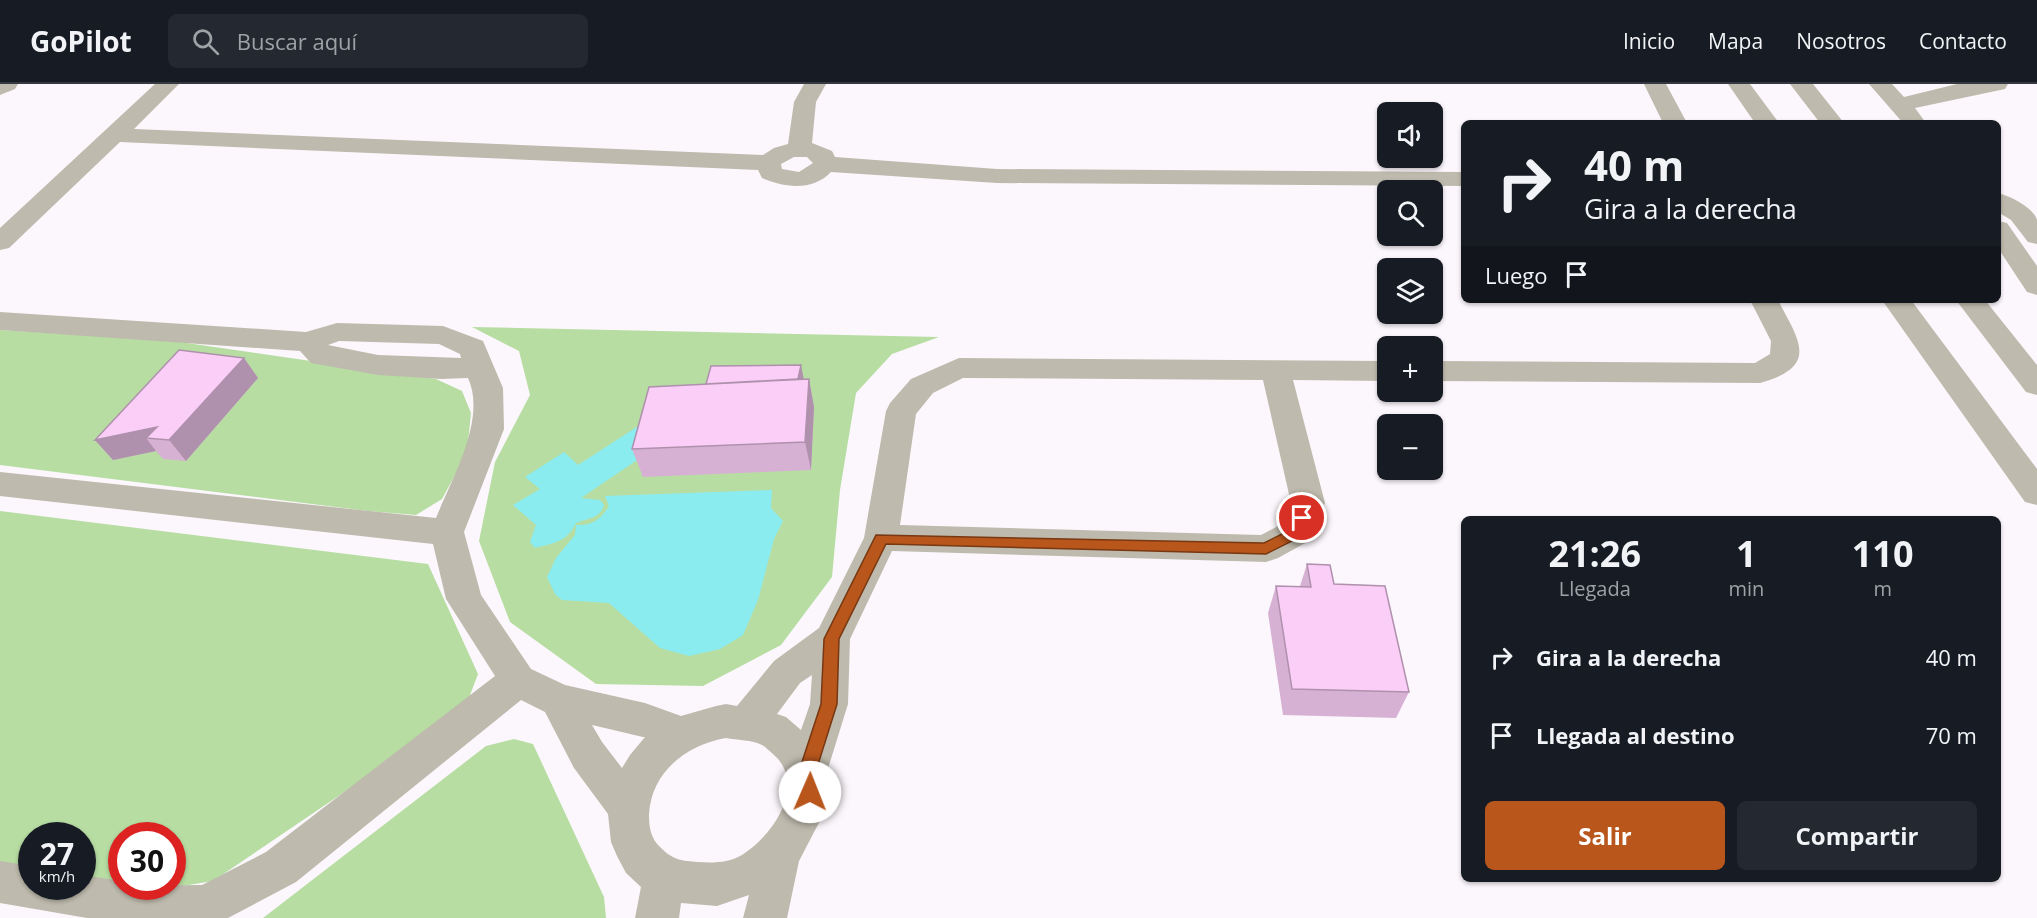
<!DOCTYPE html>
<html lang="es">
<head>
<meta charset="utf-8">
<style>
	:root { --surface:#171b24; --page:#242831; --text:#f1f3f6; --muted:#9ea1a6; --line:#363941; --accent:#b8561c }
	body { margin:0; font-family:"Open Sans",sans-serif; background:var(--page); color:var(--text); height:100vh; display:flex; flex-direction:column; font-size:22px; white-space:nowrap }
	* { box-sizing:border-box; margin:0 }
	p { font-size:20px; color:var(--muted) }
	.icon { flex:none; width:33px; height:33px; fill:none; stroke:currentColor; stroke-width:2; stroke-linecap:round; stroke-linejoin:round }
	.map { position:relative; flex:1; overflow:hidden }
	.side { position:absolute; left:1461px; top:432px; width:540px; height:366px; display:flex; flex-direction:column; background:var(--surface); border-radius:9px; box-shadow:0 2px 4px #0004 }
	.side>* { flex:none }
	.top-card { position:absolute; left:1461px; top:36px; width:540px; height:183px; border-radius:9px; box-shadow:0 2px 4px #0004; background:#171b24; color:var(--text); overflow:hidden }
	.tools { position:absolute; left:1377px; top:18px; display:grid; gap:12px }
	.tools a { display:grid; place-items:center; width:66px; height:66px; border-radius:9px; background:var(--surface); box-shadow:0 2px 4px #0004; font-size:30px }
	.speed { position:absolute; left:18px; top:738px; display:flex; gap:12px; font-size:30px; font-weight:700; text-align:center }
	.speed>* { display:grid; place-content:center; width:78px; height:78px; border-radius:50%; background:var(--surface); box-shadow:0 2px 4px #0004; line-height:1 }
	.speed small { font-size:15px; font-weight:400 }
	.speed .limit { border:9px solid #d22; background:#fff; color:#111 }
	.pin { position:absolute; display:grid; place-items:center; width:51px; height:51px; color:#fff; margin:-26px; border:3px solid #fff; border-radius:50%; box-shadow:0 2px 6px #0007 }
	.me { position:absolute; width:66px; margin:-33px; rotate:1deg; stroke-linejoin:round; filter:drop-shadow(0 0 4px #0008) }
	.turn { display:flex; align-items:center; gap:21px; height:126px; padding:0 24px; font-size:27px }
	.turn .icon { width:78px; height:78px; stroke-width:2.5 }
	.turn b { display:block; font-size:42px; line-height:51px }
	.then { display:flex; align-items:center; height:57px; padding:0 24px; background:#0003; gap:12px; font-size:22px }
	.eta { display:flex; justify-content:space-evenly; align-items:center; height:102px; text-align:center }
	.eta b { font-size:36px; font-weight:700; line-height:42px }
	.cta { display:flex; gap:12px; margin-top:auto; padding:12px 24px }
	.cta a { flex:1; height:69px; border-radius:9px; background:var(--accent); color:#fff; font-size:24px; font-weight:700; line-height:69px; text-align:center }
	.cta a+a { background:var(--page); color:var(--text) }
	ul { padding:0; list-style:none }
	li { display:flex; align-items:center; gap:18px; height:78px; padding:0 24px }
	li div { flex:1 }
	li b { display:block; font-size:22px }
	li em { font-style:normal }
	header { display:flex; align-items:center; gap:36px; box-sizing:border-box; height:84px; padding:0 30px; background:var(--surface); border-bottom:2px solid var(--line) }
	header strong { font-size:28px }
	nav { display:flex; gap:33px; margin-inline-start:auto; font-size:21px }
	.search { width:420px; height:54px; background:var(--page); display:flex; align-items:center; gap:15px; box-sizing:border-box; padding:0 21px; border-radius:9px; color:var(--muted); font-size:22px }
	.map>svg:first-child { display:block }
	.green { fill:#b7dda3; fill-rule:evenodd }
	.water { fill:#8becf0 }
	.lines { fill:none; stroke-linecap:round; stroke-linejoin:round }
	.minor { fill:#bebaad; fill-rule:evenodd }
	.wall { fill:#d7b1d4 }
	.shaded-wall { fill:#af90ad }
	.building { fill:#facef7; stroke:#af90ad; stroke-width:1.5 }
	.route { fill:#b8561c; stroke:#783812; stroke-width:1.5 }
</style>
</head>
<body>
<header>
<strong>GoPilot</strong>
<div class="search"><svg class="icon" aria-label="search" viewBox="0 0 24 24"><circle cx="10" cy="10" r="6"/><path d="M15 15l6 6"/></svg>Buscar aquí</div>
<nav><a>Inicio</a><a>Mapa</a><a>Nosotros</a><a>Contacto</a></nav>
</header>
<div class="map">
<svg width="2037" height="834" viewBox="0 0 2037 834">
	<rect width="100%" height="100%" fill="#fcf7fc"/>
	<path class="green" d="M472 243 939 253 892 270 856 309 840 406 832 493 781 561 703 602 596 600 510 538 479 457 495 378 530 311 519 267Z
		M0 246 166 256 436 295 462 307 471 329 467 369 442 415 416 431 368 427 0 381Z
		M0 427 428 480 478 590 464 627 213 797 146 808 83 796 82 752H32L31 787 0 781ZM122 752H172V802H122Z
		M514 655 533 660 604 813 606 834H263L486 662Z"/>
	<path class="water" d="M643 339 646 370 581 414 600 416 604 421C600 435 588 434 576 439 567 458 554 459 535 464L530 458 536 441 513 421 540 405 525 393 564 368 578 381Z
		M772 406 771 424 783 437 774 455 758 516 743 551 720 565 689 572 660 564 609 519 562 516 555 510 547 493 556 474 575 451 576 441C592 442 601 435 609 422L605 412Z"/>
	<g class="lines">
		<path class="minor" d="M0 0H18L15 5 0 11Z
			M155 0H179L134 45 763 71 774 64 788 60 794 18 804 0H826L816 18 812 59 832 67 835 73 997 85 1464 88V102L997 99 831 88C813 107 785 104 762 94L758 86 120 58 9 164 0 166V144ZM794 73H807L813 79 799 88 782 85 781 80Z
			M1644 0H1666L1687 39H1663Z
			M1728 0H1750L1779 39H1755Z
			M1790 0H1813L1844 39H1820Z
			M1869 0H1892L1904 13 1957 0H2008L2005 5 1915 24 1926 39H1903Z
			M1998 109C2010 112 2033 123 2037 136 2037 142 2037 153 2037 160L2028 158 2011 136 1998 128Z
			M1998 137 2007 139 2037 182V211L2027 208 1998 164Z
			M1750 216H1778C1799 257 1820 282 1760 299L1432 297V277L1755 279 1770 270 1771 257Z
			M1882 216H1911L2037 385V421L2025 418Z
			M1956 216H1985L2037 281V311L2026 308Z
			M0 228 306 248 337 239 443 242 483 257 503 304 504 345 464 448 481 511 531 585 565 601 645 619 681 632 716 622 726 620 737 622 774 577 819 544 864 454 886 327 890 319 911 295 959 274 1388 277V297L1293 296 1325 419 1307 458 1278 474 1266 478 892 467 850 555 848 620 826 691 828 698 823 731 799 777 787 834H743L749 811 717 822 681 819 679 834H635L641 803 626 789 617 772 611 758 608 730 574 684 545 628 521 616 296 798 228 834H87L0 819V777L32 782V802H82V791L122 797V802L202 801 266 768 495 592 446 515 433 460 0 412V388L436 434C452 394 487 335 468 294L441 295 378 291 311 279 300 267 0 246ZM339 257 439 260 460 270 461 274 378 271 328 261ZM963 294 1263 296 1291 419 1282 440 1261 451 900 441 916 330 933 309ZM812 591 810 620 801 646 786 633 777 630 800 599ZM592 641 643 653H645L630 671 622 684 602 658ZM726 654C737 656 752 656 762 661 766 663 769 667 773 670 808 700 773 752 742 771 728 779 713 779 698 778 682 777 673 776 661 764 651 755 649 744 649 731 651 688 686 661 726 654Z"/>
	</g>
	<path class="wall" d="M244 274 258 294 186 377 163 375 156 367 113 376 95 356Z
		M803 295H809L814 323 811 386 643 393 632 365Z
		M1307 480 1334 500 1409 608 1396 634 1283 631 1268 529 1276 502H1300Z"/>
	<path class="shaded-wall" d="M244 274 258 294 186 377 169 356Z
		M801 281 805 301 797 303Z
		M809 295 814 323 811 386 805 358Z
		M157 343 146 354 156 367 113 376 95 356Z"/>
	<path class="building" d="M179 266 244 274 169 356 146 354 157 343 95 356Z
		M801 281 798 295 706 300 711 282Z
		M809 295 805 358 632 365 649 303Z
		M1307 480 1330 481 1334 500 1385 502 1409 608 1292 605 1276 502 1311 503Z"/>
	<path class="route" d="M1302 429 1308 434 1300 453 1266 470 886 460 839 555 837 620 816 687 818 708 816 714 810 716 804 714 799 687 821 620 824 555 876 451 1264 459 1290 446 1297 430Z"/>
</svg>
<div class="tools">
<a><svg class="icon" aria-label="sound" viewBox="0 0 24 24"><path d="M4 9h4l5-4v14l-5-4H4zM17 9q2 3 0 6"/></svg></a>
<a><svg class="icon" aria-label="search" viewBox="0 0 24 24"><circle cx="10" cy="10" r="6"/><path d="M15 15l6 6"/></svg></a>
<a><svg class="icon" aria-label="layers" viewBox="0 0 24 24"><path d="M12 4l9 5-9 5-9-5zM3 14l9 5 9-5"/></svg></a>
<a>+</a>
<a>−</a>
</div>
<div class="speed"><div>27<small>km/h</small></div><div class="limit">30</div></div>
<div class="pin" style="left:1302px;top:434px;background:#d93025"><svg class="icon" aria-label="arrive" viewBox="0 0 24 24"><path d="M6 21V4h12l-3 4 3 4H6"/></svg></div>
<svg class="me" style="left:810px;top:708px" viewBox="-20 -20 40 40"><circle r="19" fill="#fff"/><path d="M0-13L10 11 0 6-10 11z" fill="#b8561c"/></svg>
<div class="top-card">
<div class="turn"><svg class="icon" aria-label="right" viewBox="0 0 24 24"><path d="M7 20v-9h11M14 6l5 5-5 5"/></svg><div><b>40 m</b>Gira a la derecha</div></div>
<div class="then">Luego<svg class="icon" aria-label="arrive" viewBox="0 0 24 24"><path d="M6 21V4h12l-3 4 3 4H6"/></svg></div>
</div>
<section class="side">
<div class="eta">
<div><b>21:26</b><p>Llegada</p></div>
<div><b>1</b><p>min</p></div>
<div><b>110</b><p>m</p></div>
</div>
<ul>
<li><svg class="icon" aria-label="right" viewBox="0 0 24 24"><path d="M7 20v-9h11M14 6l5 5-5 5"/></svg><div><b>Gira a la derecha</b></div><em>40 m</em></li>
<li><svg class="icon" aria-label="arrive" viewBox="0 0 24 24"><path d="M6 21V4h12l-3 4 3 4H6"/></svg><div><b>Llegada al destino</b></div><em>70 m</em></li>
</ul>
<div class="cta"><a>Salir</a><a>Compartir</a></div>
</section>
</div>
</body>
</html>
